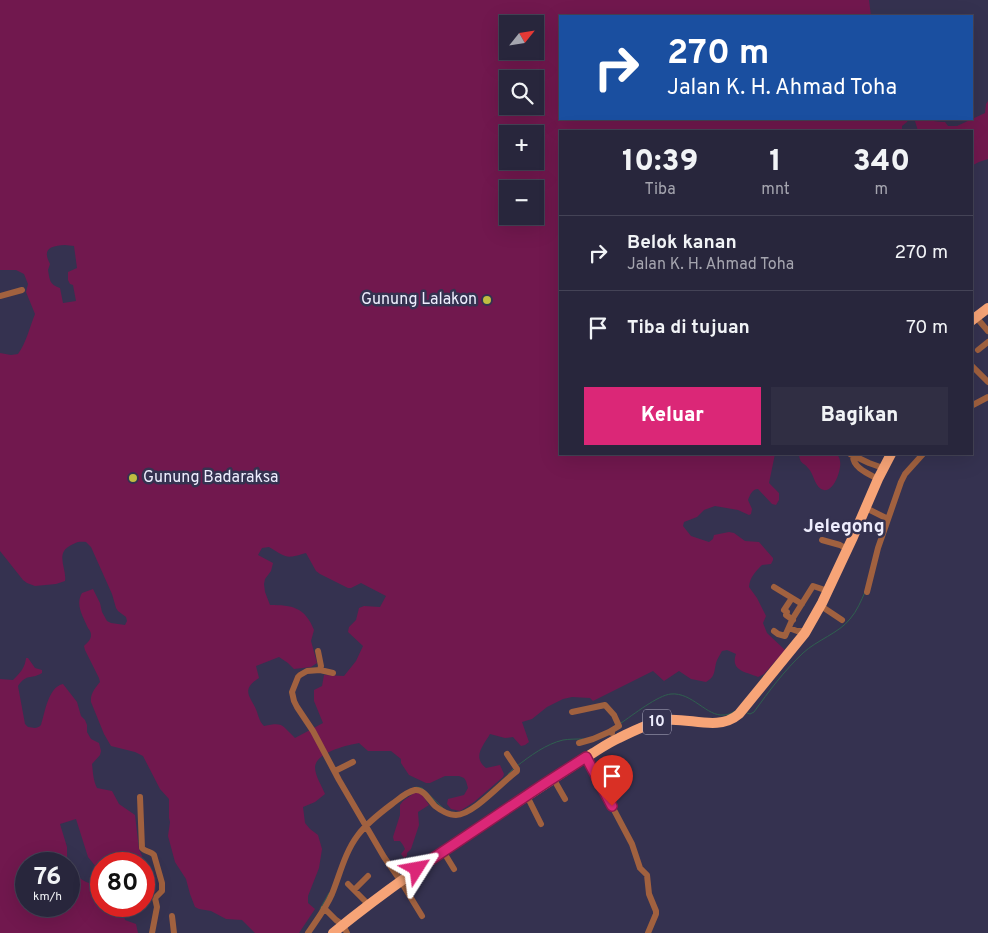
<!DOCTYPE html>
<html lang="id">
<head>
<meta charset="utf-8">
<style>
	:root { --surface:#28263c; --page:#302e43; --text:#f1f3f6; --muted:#a5a5af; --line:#444356; --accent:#db2777 }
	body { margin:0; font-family:Overpass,sans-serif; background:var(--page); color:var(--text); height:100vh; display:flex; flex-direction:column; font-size:19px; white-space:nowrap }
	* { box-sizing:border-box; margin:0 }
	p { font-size:16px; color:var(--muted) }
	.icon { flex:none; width:28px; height:28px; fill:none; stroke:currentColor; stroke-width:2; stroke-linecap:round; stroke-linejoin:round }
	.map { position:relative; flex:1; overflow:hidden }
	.sheet { position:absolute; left:559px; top:130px; width:414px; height:325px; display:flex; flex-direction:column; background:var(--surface); border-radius:0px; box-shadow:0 5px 20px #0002,0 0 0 1px var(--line) }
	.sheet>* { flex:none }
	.hud { position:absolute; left:559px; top:15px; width:414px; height:105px; border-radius:0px; box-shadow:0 5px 20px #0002,0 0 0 1px var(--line); background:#1a4fa0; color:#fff; overflow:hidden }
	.needle { width:32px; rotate:60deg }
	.buttons { position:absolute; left:499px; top:15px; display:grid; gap:10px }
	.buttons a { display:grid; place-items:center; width:45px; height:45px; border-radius:0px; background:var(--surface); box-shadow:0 5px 20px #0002,0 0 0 1px var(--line); font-size:25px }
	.speed { position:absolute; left:15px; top:852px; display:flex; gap:10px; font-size:25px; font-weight:700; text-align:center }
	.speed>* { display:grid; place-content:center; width:65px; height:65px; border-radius:50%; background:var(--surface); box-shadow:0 5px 20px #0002,0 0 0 1px var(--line); line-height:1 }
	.speed small { font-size:12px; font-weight:400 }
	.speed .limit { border:8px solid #d22; background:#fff; color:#111 }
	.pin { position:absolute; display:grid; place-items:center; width:42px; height:42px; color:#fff; margin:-51px -21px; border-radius:50% 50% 50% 0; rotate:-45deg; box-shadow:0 0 5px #0007 }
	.pin .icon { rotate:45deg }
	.me { position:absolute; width:55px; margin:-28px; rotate:56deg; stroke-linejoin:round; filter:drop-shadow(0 0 4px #0008) }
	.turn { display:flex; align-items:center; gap:18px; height:105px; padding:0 25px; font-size:22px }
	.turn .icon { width:65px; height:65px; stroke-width:2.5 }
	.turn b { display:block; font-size:35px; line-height:42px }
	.eta { display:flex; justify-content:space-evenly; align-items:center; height:85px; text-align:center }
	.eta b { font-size:30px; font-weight:800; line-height:35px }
	.button { display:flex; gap:10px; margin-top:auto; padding:10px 25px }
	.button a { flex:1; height:58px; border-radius:0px; background:var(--accent); color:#fff; font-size:20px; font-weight:800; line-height:58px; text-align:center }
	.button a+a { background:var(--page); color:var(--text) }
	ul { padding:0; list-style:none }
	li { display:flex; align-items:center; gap:15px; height:75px; padding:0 25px; border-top:1px solid var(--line) }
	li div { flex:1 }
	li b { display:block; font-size:19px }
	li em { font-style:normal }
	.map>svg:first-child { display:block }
	.green { fill:#71184e; fill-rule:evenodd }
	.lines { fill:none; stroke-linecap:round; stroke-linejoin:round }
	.stream { stroke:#2f604f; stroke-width:1 }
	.minor { stroke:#a1613f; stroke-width:6 }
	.trunk { stroke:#f7a477; stroke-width:10 }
	.route-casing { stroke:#8e194d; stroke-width:12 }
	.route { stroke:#db2777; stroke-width:9 }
	.poi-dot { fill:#c0be41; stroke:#353250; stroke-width:2 }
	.labels { text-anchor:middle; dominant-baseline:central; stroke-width:5; stroke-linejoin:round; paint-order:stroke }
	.shield { fill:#353250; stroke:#b6b5c9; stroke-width:1 }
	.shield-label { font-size:15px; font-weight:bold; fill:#eeedfd }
	.poi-label { font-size:16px; fill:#eeedfd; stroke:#353250; text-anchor:end }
	.quarter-label { font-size:19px; font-weight:bold; fill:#eeedfd; stroke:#353250 }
</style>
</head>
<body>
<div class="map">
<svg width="988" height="933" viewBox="0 0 988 933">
	<rect width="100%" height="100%" fill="#353250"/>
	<path class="green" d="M0 0H869L871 16H560V119H907L908 120 907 122 902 126V131H560V454H775L769 483 779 493V500L776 505 772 504 758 489C752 489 750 495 748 500L752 509 751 514 749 515 738 510 715 506 704 510 697 517 684 522 683 526 691 536 709 542 713 539 714 535 729 532 734 533 745 541 759 542 773 558V560L771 564 762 565C755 572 750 577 749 587L757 598 766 616 763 623 767 633 785 650 764 674 758 677C746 672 730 671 736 654L727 650 722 651C720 655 717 659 716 663 714 672 715 677 706 682L691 679 679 671 664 681 653 671 593 701 590 698 572 697 563 699 547 707 532 719 522 722 529 742 525 745 521 746 513 737 505 738 490 734C483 746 472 757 486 768L500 765 504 774 503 777 474 802 460 811 451 809 447 804 448 799 464 795 468 788 466 781 464 778 459 776H445L430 783H426L409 775 401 763V759L391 751H368L359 743C348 745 316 752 315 767 315 776 322 786 325 794L315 802 303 807 305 823 310 829 318 835 322 849 319 868 308 896V903L315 909 299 933H255L242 920 226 919 211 911 199 909 195 907 190 894 186 879 175 862 168 836 170 822 169 818V799L160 789 143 756 135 752 111 746 104 734 91 702C90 694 95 688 100 682L99 678 85 650 84 646C87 643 91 640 91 635 91 633 90 630 88 628 83 616 75 605 82 593L93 589 100 603 102 612 107 621 111 623 125 625 127 621 126 617 118 611 116 608 112 594 91 547 86 542C77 541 75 543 68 547 56 555 67 570 65 581L56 584 35 586 27 583 23 580 0 551V353L11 355 18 354C27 341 29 329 35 314L26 292 28 284 24 274 16 270H0ZM508 24H535V51H508ZM508 79H535V106H508ZM508 134H535V161H508ZM508 189H535V216H508ZM65 245 74 246 77 268 68 272V280L70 284 73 285 76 301 63 303 60 288C49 284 50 280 48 270L50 264C42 249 50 246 65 245ZM269 547C287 558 286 559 306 553L316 571 320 574 348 588H351L361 583 386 596 380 607 364 606 359 608 356 620 349 627 348 632 363 646 356 661 344 676 324 675 322 686 314 690V701L323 723 295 738C281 725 284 722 264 726 260 722 259 718 257 712 252 697 239 691 259 678L256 666 279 657 288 663 294 669 311 667 317 663 311 641 314 630C305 607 292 605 270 605L265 592 264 584 265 579 271 571 273 563 258 555 262 548Z
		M988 101V159L979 162 971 166V131H918L915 121C922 118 936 122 945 122L948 126H957L985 113 986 104Z
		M799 454H837C838 455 840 459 840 461 842 469 833 496 821 489 814 484 814 475 809 469 803 461 800 465 799 454Z
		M26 658H28L35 668 42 670V673C30 680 27 673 18 686L25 724 28 727C34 728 37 729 41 725 45 713 48 687 63 684L77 702 81 716 85 720 87 725V732L91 739 99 743 101 751 100 755 92 764C93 772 93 780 97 788L112 791 119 804 135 815 139 849 142 856 141 862 139 864H101V873L88 857 76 819 60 824 67 847V856L68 864H26V906H69V865C74 876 89 887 101 884V906H128V908L123 912 125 920 136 924 138 933H0V679L13 680C20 673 25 668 26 658Z
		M417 791 421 793 429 805 418 812 419 825 411 849 407 853V856L404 858 401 854 405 849 403 845 400 841H394L393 837 400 815V805L403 801Z"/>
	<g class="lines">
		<path class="stream" d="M747 713 750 714 754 712C769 691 784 671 803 653 817 640 839 633 850 619 857 611 861 601 865 592
			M621 723C633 715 658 695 671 694 692 692 707 717 724 715 728 715 732 713 735 711
			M517 766C530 756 546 744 563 740 569 739 577 739 583 739
			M508 774 514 768
			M416 787 422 788 443 808
			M320 909 329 893"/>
		<path class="minor" d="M0 296 22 290
			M976 317 988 331
			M978 350 988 342
			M971 365 988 382
			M971 406 988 397
			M850 454 869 463 883 468
			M853 456C853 468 869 474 878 479
			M866 508 888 519
			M822 540 840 545 847 549
			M774 587 802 604
			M867 592 878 548 901 482 905 474 923 454
			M792 598 784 610 787 612 786 615 793 620
			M821 606 842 620
			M789 628 797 631H806
			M774 631 778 634 785 636 793 618 813 586 828 591
			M318 651 321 666 320 670
			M333 673 320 670 307 671 300 675 298 677 292 692 294 701 297 707 313 731 339 780 384 857 400 880 422 916
			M572 712 605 705 614 715 619 726 609 732
			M579 743 593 739 609 732 612 733
			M586 757 632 844 640 868 647 875 649 894 656 911V914L648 933
			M335 771 353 762
			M553 778 565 799
			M527 796 541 824
			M140 797 142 848C145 852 151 851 154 855L162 883V891L155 898 157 907 152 933
			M443 851 454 869
			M348 884 369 905
			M355 889 368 876
			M324 908 336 920 343 925 347 933
			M172 916 174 933
			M308 933C316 921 326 908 332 894 340 874 345 852 358 835 367 823 380 813 392 804 399 799 406 792 415 790 424 789 429 800 435 806 440 810 449 815 456 815 473 815 502 782 517 771V769L507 754"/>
		<path class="trunk" d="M971 321 988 308
			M333 933C390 886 451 845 513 805 540 788 566 770 593 753 601 748 610 742 619 738 631 732 653 722 665 720 690 717 718 732 739 714L805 633 822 603 853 537 878 479 891 454"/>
	</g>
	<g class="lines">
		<g class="route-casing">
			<path id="route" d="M417 869 544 784 586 757 612 806"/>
		</g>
		<use href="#route" class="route"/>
	</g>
	<g class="poi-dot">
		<circle cx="487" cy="300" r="5"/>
		<circle cx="133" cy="478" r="5"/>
	</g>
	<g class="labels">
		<rect class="shield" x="643" y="709.5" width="28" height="25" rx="4"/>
		<g class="shield-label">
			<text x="657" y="722">10</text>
		</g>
		<g class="poi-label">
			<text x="477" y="300">Gunung Lalakon</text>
			<text x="143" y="478" text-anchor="start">Gunung Badaraksa</text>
		</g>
		<g class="quarter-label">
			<text x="844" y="527">Jelegong</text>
		</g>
	</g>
</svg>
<div class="buttons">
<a><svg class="needle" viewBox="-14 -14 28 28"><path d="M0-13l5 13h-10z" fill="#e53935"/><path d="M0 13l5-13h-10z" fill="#a5a5af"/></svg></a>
<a><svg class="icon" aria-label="search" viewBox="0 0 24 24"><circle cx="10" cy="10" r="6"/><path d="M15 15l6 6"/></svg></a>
<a>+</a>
<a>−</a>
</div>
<div class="speed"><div>76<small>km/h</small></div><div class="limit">80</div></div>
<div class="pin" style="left:612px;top:806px;background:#d93025"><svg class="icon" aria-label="arrive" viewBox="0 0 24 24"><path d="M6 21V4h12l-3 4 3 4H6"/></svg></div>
<svg class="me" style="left:417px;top:869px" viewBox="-20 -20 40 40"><path d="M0-17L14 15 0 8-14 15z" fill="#db2777" stroke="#fff" stroke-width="4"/></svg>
<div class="hud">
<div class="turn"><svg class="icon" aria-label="right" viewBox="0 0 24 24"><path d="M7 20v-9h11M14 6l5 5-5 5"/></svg><div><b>270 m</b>Jalan K. H. Ahmad Toha</div></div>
</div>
<section class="sheet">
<div class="eta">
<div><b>10:39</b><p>Tiba</p></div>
<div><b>1</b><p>mnt</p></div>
<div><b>340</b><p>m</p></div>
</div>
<ul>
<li><svg class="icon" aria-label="right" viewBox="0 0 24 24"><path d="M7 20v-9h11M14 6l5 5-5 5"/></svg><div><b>Belok kanan</b><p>Jalan K. H. Ahmad Toha</p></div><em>270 m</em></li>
<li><svg class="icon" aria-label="arrive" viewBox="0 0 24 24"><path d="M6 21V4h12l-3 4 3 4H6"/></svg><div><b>Tiba di tujuan</b></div><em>70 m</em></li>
</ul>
<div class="button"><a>Keluar</a><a>Bagikan</a></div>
</section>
</div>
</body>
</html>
